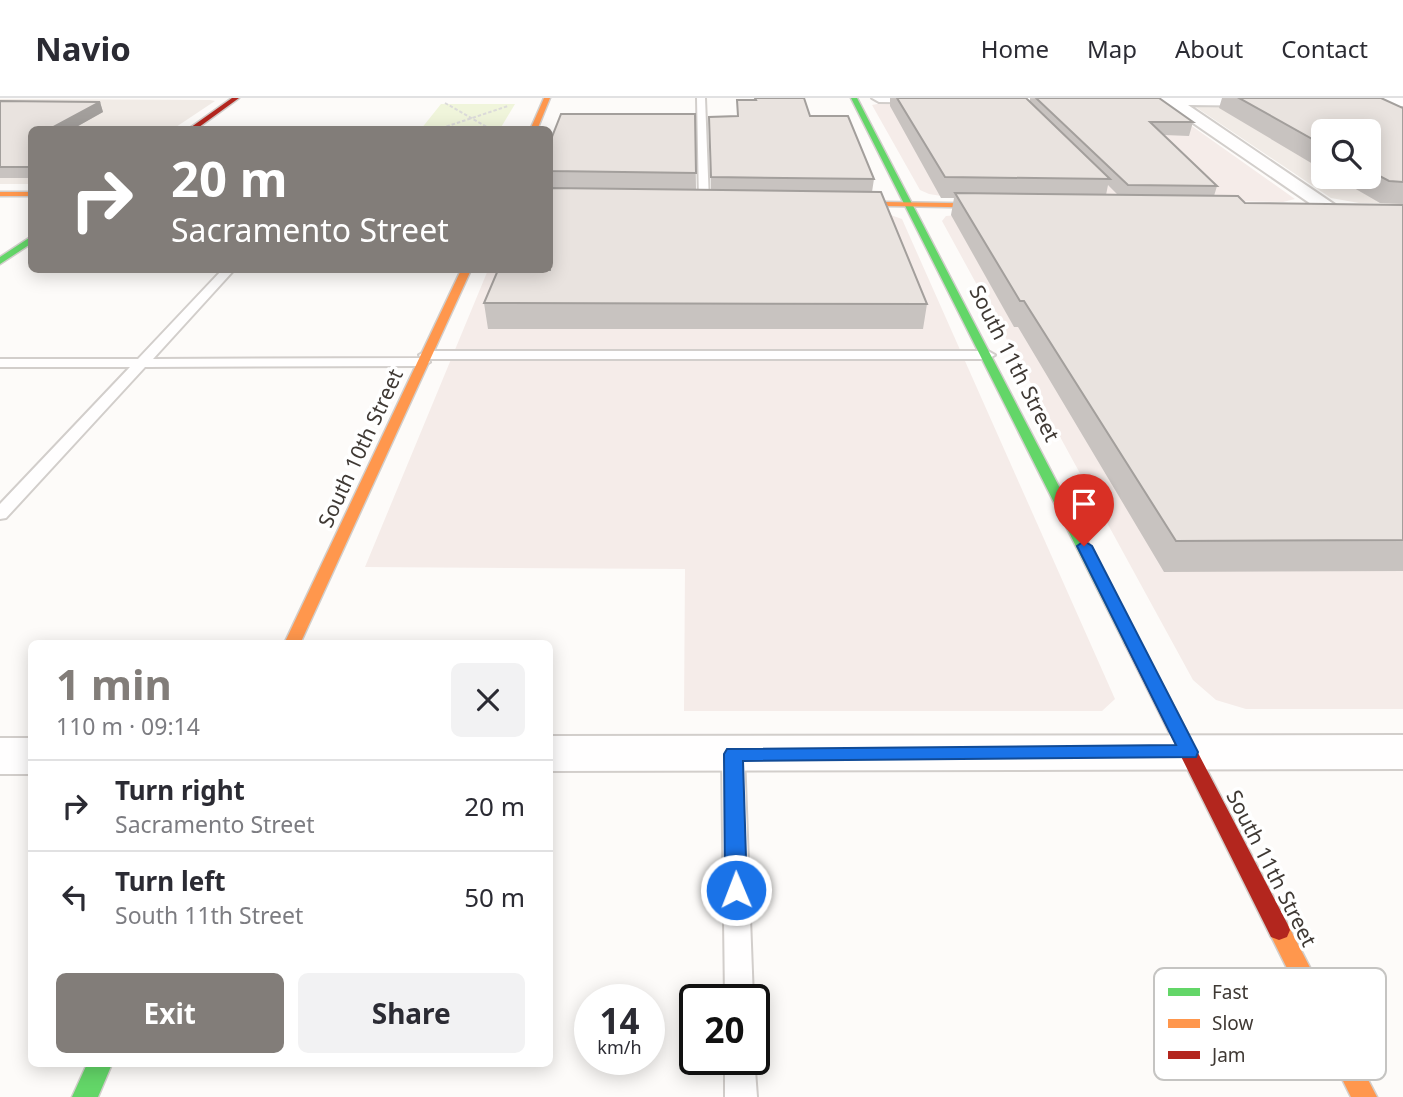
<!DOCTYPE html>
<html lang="en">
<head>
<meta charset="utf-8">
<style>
	:root { --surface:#fff; --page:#f2f2f3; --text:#2b2b33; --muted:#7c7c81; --line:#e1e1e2; --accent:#827d79 }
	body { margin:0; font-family:"Noto Sans",sans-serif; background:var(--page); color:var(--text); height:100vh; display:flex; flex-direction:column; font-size:26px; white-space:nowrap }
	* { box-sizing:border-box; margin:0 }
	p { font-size:23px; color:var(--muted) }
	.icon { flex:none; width:38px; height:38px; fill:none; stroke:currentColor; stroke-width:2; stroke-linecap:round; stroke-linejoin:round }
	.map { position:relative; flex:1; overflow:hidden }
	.panel { position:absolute; left:28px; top:542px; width:525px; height:427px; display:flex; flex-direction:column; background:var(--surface); border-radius:10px; box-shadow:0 4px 18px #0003 }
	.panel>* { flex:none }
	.banner { position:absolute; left:28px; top:28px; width:525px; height:147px; border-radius:10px; box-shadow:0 4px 18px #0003; background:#827d79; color:#fff; overflow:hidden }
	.tools { position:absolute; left:1311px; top:21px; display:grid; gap:14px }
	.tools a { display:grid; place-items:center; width:70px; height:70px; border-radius:10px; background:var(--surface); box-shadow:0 4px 18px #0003; font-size:35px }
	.speed { position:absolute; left:574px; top:886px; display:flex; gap:14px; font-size:35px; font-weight:700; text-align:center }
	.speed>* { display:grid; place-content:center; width:91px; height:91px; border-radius:50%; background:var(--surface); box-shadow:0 4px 18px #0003; line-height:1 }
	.speed small { font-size:18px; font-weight:400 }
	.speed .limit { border:4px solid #111; border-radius:10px; background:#fff; color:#111 }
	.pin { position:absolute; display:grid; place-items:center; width:60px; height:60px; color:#fff; margin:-72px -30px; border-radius:50% 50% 50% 0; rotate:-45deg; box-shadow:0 0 7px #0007 }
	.pin .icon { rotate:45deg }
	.me { position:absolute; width:77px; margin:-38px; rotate:359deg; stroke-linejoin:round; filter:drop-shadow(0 0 5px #0008) }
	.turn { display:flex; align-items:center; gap:24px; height:147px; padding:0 28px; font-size:32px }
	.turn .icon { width:91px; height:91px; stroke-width:2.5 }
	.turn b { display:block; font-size:49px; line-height:60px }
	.round { display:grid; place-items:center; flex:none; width:74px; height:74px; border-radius:10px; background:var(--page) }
	.overview { display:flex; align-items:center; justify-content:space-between; height:119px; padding:0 28px }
	h1 { font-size:42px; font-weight:700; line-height:52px; color:var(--accent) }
	.action { display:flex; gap:14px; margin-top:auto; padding:14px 28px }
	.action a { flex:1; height:80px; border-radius:10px; background:var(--accent); color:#fff; font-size:28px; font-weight:700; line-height:80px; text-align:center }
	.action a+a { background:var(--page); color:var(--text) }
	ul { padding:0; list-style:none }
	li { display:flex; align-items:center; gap:21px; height:91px; padding:0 28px; border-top:2px solid var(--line) }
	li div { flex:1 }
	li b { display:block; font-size:26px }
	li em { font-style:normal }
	header { display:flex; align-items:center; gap:42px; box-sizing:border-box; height:98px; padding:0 35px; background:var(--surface); border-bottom:2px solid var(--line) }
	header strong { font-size:33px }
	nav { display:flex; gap:38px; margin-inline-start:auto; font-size:24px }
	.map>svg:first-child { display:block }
	.built { fill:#f1ebe6; fill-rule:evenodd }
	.industrial { fill:#f5ece9 }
	.green { fill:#f0f5db }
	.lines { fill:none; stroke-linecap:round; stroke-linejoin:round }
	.lane-casing { stroke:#d2cecb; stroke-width:4 }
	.street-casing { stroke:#d2cecb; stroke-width:4 }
	.fast-casing { stroke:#d2cecb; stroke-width:3 }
	.slow-casing { stroke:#d2cecb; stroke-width:3 }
	.jam-casing { stroke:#d2cecb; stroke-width:3 }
	.path { stroke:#dcdbda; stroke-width:2; stroke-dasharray:3.5 2; stroke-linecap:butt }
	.lane { fill:#fffefe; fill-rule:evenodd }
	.street { fill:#fffefe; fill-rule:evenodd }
	.fast { fill:#63d668; fill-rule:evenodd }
	.slow { fill:#ff974d; fill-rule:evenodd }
	.jam { fill:#b3261e; fill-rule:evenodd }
	.wall { fill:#c8c3c0; fill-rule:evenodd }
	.shaded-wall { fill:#a39f9c }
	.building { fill:#e9e3df; stroke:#a39f9c; stroke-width:2 }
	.route { fill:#1a73e8; stroke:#114b97; stroke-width:2 }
	.labels { text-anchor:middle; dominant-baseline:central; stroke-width:7; stroke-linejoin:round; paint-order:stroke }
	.street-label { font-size:21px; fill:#3f3934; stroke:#fff }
	.key { fill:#fff; stroke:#c5c4c2; stroke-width:2 }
	.key-label { font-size:19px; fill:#3f3934 }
</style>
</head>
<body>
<header>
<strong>Navio</strong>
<nav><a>Home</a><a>Map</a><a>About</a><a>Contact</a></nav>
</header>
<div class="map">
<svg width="1403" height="999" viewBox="0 0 1403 999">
	<rect width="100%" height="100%" fill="#fdfbf9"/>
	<path class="built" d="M0 1 210 2 215 3 173 31 32 32 31 86H0Z
		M1195 6 1361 9 1403 106 1359 105 1331 100 1194 8ZM1323 33H1368V79H1323Z"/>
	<path class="industrial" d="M887 4 1165 9 1295 101 1283 104 948 99 929 96 920 92 872 7Z
		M885 115 902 121 1115 601 1102 613H684L685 471 365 469 488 172H550Z
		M959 117 1403 122V611H1246L1216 602 1193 582 942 123 946 118Z"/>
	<path class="green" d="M441 6H515L500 31H421Z"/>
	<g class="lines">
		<g class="lane-casing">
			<path id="lane" d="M697 0H705L709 104 704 107 699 104Z
				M222 172H234L153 261 421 260 419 257 426 253H988L995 257 988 261H428L430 264 423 268 145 269 6 420 0 421V406L130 269H0V261H138Z
				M733 647 741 650 744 656 753 901H725L722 656 725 650Z
				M754 959 757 999H725V961Z"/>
		</g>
		<g class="street-casing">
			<path id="street" d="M872 0H1278L1281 3 1278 6 1273 8 1188 7 1344 113 1341 117H1327L1167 7 879 4Z
				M1331 0H1403V8H1336L1331 6 1328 3Z
				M1403 637V671L550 673V638Z
				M0 640H32V676H0Z"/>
		</g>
		<g class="fast-casing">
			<path id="fast" d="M851 0H857L1140 544 1138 548H1126L1124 544Z
				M32 138V145L0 166V159Z
				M87 966H112L98 999H72Z"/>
		</g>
		<g class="slow-casing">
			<path id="slow" d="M544 0H550L537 32H530Z
				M0 94H32V98H0Z
				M885 104 1006 106 1010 108 1006 110 888 108Z
				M461 172H471L300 546H284Z
				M1279 822 1287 825 1377 999H1351L1268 832 1271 825Z"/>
		</g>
		<g class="jam-casing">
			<path id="jam" d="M232 0H239L195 32H187Z
				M1132 538 1140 544 1287 825 1290 832 1287 839 1279 842 1271 839 1124 544Z"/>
		</g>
		<path class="path" d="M445 5 492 32
			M436 32 508 8"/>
		<use href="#lane" class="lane"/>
		<use href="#street" class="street"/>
		<use href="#fast" class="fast"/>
		<use href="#slow" class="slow"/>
		<use href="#jam" class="jam"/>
	</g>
	<path class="wall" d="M755 0H804L810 18 874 81 872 94 927 206 923 231H488L484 205 550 172V44L695 16 696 92H711L709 19 737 18V2H755Z
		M890 0H1026L1030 4V0H1159L1193 24 1189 38 1164 37 1217 88 1214 98 1245 105 1403 107V473L1164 474 1018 229H1014L951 117 954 100H941L890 8ZM1108 87 1118 97H1106Z
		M1222 0H1381L1403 10V106L1380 105 1335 79H1368V33H1323V72L1219 10Z
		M0 3 100 4 103 14 71 32H32V80H0Z"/>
	<path class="shaded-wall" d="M100 4 103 14 71 32H48Z"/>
	<path class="building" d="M755 0H804L810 18H848L874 81 711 79 709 19 738 18 737 2H756Z
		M897 0H1026L1110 81 945 79Z
		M1036 0H1159L1193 24H1150L1217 88 1128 87Z
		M1239 0H1381L1403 10V84L1389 83 1368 72V33H1323V47Z
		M0 3 100 4 48 32H32V69H0Z
		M561 16H695L696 75 550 73V44Z
		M550 90 881 94 927 206 484 205 498 172H550Z
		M955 95 1238 98 1245 105 1403 107V442L1176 443 1024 203H1020Z"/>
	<path class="route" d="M1084 443 1092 448 1198 654 1196 659 743 663 747 792 744 799 736 801 729 799 725 792 724 656 727 651 1176 647 1077 448Z"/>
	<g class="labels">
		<g class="street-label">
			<text transform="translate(1015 265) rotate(63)">South 11th Street</text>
			<text transform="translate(360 350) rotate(-65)">South 10th Street</text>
			<text transform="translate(1272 770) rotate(63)">South 11th Street</text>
		</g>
	</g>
	<rect x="1154" y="870" width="232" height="112" rx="10" class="key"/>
	<rect x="1168" y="890" width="32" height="8" fill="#63d668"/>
	<rect x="1168" y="921" width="32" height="9" fill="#ff974d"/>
	<rect x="1168" y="953" width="32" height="8" fill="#b3261e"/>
	<g class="key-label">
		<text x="1212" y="901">Fast</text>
		<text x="1212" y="932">Slow</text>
		<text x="1212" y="964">Jam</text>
	</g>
</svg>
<div class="tools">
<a><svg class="icon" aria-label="search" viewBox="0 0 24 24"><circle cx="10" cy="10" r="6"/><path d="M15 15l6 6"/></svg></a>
</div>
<div class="speed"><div>14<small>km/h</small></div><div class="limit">20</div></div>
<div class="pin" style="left:1084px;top:448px;background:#d93025"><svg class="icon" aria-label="arrive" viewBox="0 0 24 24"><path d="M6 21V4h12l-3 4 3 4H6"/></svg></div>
<svg class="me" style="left:736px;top:792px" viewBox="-20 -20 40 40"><circle r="17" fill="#1a73e8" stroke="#fff" stroke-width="3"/><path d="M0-11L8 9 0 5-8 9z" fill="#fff"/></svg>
<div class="banner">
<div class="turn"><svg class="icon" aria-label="right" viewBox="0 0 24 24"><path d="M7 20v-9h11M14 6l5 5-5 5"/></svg><div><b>20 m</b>Sacramento Street</div></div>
</div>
<section class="panel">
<div class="overview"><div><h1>1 min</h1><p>110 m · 09:14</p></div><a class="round"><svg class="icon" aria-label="close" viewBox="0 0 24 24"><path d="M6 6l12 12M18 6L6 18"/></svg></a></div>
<ul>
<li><svg class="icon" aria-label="right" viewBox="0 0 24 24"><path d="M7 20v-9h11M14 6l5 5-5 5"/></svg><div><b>Turn right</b><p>Sacramento Street</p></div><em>20 m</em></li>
<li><svg class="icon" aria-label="left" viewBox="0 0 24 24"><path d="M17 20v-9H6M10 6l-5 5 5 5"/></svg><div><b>Turn left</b><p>South 11th Street</p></div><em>50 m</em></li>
</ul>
<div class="action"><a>Exit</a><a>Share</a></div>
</section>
</div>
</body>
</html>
